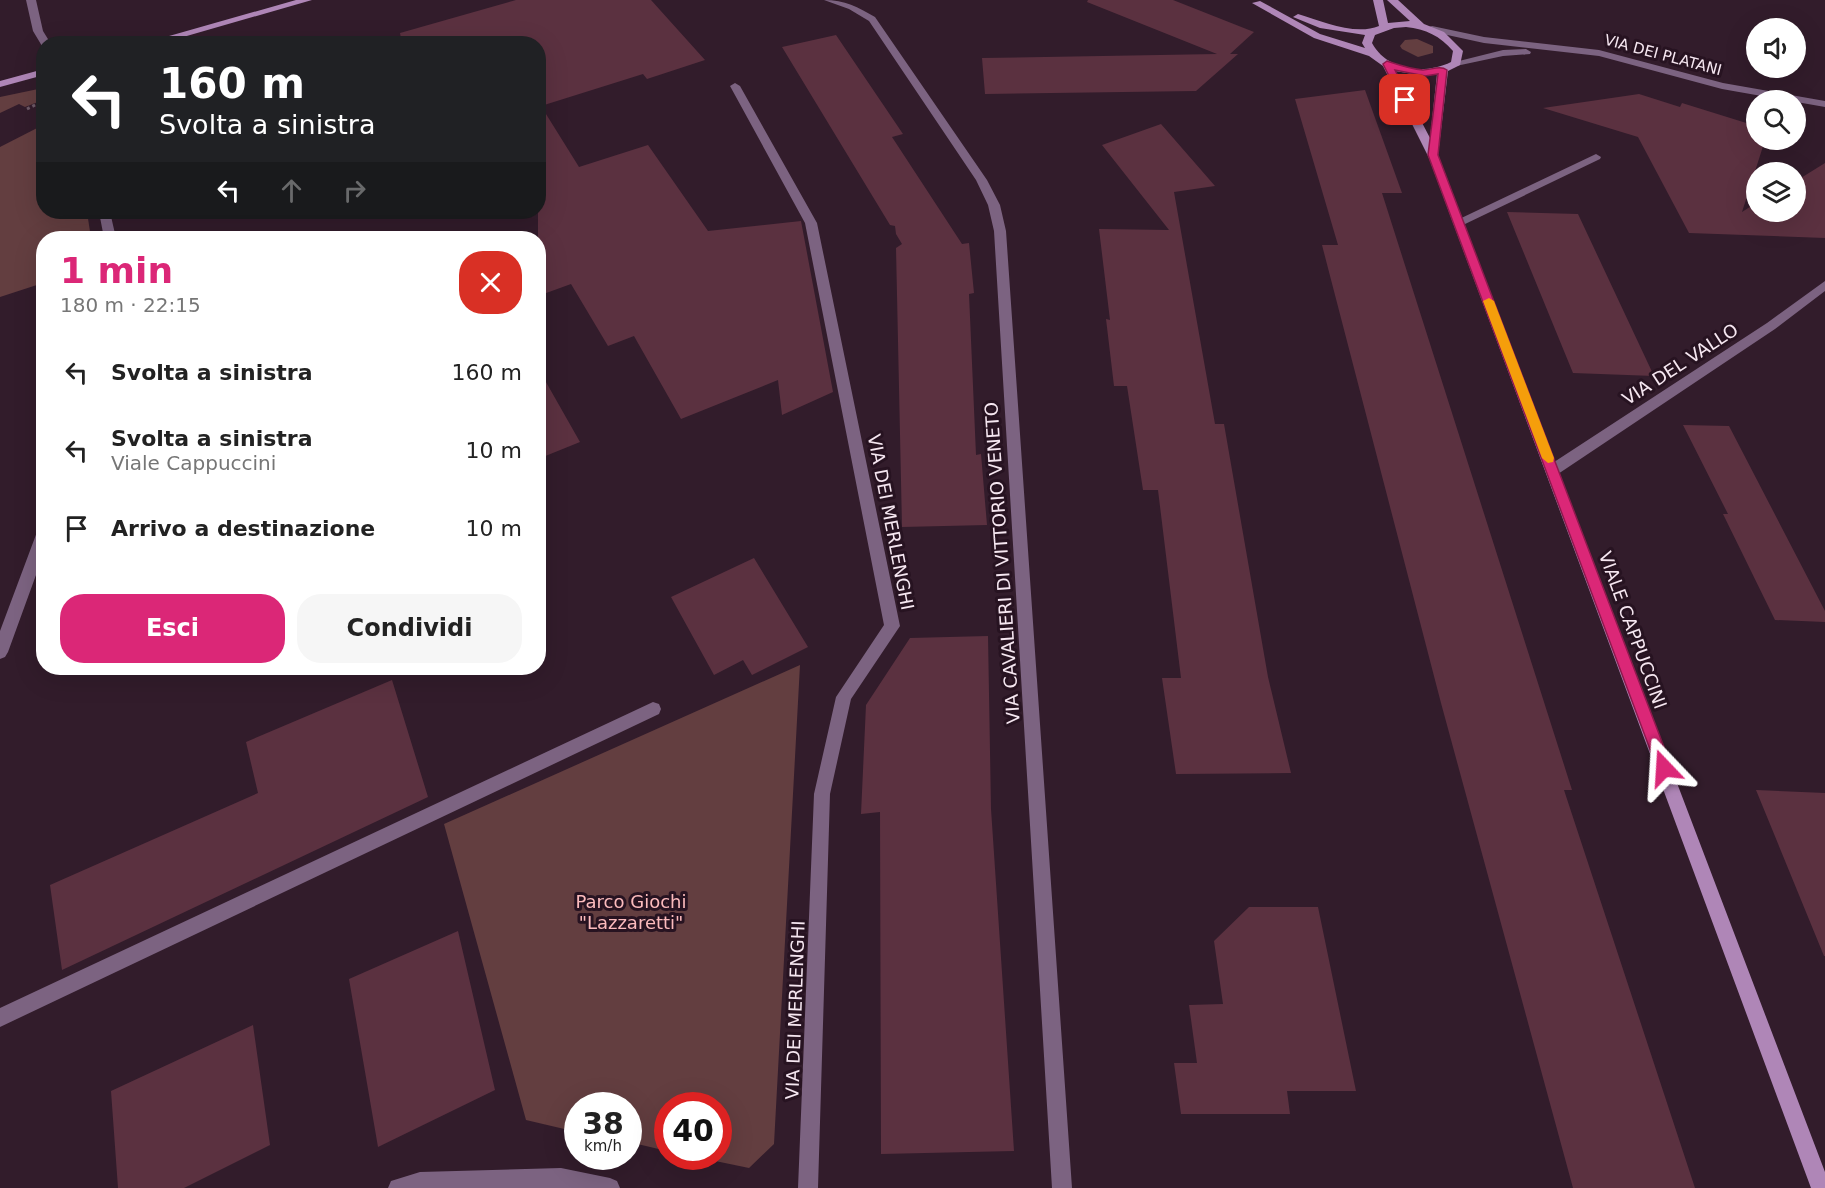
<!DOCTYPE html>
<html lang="it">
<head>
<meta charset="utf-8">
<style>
	:root { --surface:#fff; --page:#f6f6f6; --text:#222; --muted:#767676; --accent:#db2777 }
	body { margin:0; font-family:"DejaVu Sans",sans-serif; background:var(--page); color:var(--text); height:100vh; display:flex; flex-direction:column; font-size:22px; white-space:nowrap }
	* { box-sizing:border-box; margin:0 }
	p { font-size:20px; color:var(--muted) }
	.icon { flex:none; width:33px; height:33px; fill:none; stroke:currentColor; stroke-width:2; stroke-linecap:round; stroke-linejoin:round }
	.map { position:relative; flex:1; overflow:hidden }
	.sheet { position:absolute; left:36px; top:231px; width:510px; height:444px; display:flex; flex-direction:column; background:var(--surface); border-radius:24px; box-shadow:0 6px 24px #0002 }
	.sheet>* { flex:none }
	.hud { position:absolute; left:36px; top:36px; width:510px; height:183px; border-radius:24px; box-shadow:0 6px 24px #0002; background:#202124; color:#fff; overflow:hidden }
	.buttons { position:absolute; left:1746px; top:18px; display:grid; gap:12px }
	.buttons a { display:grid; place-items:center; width:60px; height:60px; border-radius:50%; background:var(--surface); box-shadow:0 6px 24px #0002; font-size:30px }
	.speed { position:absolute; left:564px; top:1092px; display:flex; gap:12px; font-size:30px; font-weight:700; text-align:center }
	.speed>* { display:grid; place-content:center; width:78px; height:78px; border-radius:50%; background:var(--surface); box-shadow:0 6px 24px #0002; line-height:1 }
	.speed small { font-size:15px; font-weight:400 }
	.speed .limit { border:9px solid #d22; background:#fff; color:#111 }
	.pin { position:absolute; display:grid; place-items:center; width:51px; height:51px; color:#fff; margin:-26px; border-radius:12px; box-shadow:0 3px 9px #0006 }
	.me { position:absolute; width:66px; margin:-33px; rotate:340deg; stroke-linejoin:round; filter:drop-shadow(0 0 4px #0008) }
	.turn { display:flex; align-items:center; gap:21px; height:126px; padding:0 24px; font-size:27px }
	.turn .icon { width:78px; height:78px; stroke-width:2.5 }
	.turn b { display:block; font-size:42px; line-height:51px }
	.lanes { display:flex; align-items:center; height:57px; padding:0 24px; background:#0003; justify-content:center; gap:30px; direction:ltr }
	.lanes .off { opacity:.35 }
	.round { display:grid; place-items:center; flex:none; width:63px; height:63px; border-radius:24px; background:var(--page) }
	.head { display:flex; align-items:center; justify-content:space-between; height:102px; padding:0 24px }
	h1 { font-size:36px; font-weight:800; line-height:45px; color:var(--accent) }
	.button { display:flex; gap:12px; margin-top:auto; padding:12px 24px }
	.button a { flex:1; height:69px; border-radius:24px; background:var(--accent); color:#fff; font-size:24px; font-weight:800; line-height:69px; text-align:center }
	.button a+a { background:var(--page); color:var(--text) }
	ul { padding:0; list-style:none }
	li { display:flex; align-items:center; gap:18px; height:78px; padding:0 24px }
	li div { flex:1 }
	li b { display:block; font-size:22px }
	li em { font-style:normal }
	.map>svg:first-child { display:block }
	.green { fill:#633e40 }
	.building { fill:#5b3140 }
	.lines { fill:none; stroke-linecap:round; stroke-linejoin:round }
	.path { stroke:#6f5b68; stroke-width:3; stroke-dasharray:3 3; stroke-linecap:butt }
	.lane { fill:#7c6381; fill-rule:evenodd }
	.street { fill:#7c6381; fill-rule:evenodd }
	.secondary { fill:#af86b7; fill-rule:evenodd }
	.route { fill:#db2777; stroke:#8e194d; stroke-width:1.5 }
	.slow { fill:#f59e0b }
	.labels { text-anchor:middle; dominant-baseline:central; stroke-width:6; stroke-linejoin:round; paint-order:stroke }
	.far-street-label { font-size:15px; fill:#f6e7f1; stroke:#271321 }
	.street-label { font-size:18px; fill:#f6e7f1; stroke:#271321 }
	.park-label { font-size:18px; fill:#fcbbbd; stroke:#271321 }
</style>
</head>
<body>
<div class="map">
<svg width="1825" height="1188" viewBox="0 0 1825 1188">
	<rect width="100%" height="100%" fill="#321c2b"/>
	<path class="green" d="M1417 39 1433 46V53L1418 57 1402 49 1400 46 1405 40Z
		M43 88V100L25 107 19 104 0 113V97Z
		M43 125 44 212H87L91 238H44L43 283 0 297V147Z
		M800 665 774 1144 749 1168 696 1157 718 1156V1106H668L667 1151 629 1142 628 1106H578L577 1132 526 1120 444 824Z"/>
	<path class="building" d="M516 0H651L705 60 647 79 643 74 541 106 579 167 648 145 708 231 801 221 833 392 782 415 778 380 681 419 634 336 608 346 571 284 538 296V44H402L400 33Z
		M1088 0H1173L1254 32 1230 54H1238L1196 91 985 94 982 58 1217 54 1087 2Z
		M836 35 903 134 892 137 962 244 969 243 974 293 969 294 976 455 981 454 987 525 902 527 896 248 902 244 896 234 895 226 890 225 782 47Z
		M1365 90 1402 193H1382L1572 790H1564L1695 1188H1573L1441 703 1322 245H1338L1295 99Z
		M1639 94 1680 107 1682 103 1756 126V140H1765L1742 212 1756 203V212H1796V181L1825 163V238L1689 233 1638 137 1543 108Z
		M1161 124 1215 186 1174 192 1215 424H1224L1268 677 1291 773 1176 774 1162 678H1181L1158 490H1143L1127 386H1114L1106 319 1110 320 1099 229 1169 230 1102 145Z
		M1507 212 1578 214 1654 376 1573 373Z
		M538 368 580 442 538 459Z
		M1683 425 1729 426 1825 611V622L1775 620 1723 514H1728Z
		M754 558 808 647 752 675 743 660 714 675 671 597Z
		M988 636 991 809 1014 1151 881 1154 880 812 861 814 866 705 910 638Z
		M392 680 428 797 62 970 50 885 258 793 246 742Z
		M1756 790 1825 793V956H1824Z
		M1249 907H1318L1356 1091H1287L1290 1114H1181L1174 1063H1197L1189 1005 1223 1004 1214 941Z
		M458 931 495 1090 378 1147 349 979Z
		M253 1025 270 1145 184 1188H118L111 1091Z"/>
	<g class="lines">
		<path class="path" d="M27 109 37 104"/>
		<path class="lane" d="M1596 154 1601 157 1600 159 1463 225H1455L1453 222Z
			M653 702 659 704 661 709 659 714 0 1027V1008Z"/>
		<path class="street" d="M26 0H36L43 31 51 44H44L42 46 33 31Z
			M824 0C845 0 858 7 875 17L987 180 1000 205 1006 231 1072 1188H1052L994 231 988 205 976 180 869 21 849 9Z
			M1432 26 1484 37 1599 50 1723 83 1825 101V107L1722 89 1599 56 1484 43 1429 31V27Z
			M1526 49 1531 52 1530 54 1503 56 1456 66 1451 63 1503 50Z
			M735 83 740 86 817 223 900 626 851 699 830 794 818 1188H798L814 794 836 697 884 625 805 223 730 86Z
			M99 212H110L116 238H104Z
			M1825 281V291L1775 329 1558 474H1548L1546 470 1548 466 1767 323Z
			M44 526V553L8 652 5 657 0 659V631L37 532Z
			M561 1168 610 1178 617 1181 620 1188H388L391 1181 420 1172Z"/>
		<path class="secondary" d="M296 0H312L159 44H141Z
			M1373 0H1383L1388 23 1410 21 1387 0H1398L1424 24 1444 32 1463 51 1460 65 1448 71 1438 155 1825 1172V1188H1811L1429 158 1383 66 1369 56 1314 38 1252 3 1260 1 1320 34 1365 48 1362 43 1365 35 1320 28 1293 17 1298 14C1322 21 1355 36 1379 26ZM1406 27C1426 29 1440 36 1453 51L1451 62C1425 75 1387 71 1372 43L1375 35 1394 28ZM1395 71 1425 76 1437 74 1430 138Z
			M44 69V75L0 87V81Z"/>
	</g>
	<path class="route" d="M1387 61C1399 65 1410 69 1423 70 1431 70 1440 65 1447 70L1438 155 1672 768 1669 773H1659L1657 768 1428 155 1438 74 1425 76 1395 70 1410 100 1405 103 1401 100 1383 64Z"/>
	<path class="slow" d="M1489 298 1494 301 1554 458 1553 462 1548 463 1542 458 1483 301Z"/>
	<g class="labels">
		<g class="far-street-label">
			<text transform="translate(1663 55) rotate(15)">VIA DEI PLATANI</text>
		</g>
		<g class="street-label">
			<text transform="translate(1680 364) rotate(-33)">VIA DEL VALLO</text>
			<text transform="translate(891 522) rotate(79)">VIA DEI MERLENGHI</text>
			<text transform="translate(1002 563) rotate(-94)">VIA CAVALIERI DI VITTORIO VENETO</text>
			<text transform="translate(1633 630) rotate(70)">VIALE CAPPUCCINI</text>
			<text transform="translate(795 1010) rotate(-88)">VIA DEI MERLENGHI</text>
		</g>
		<g class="park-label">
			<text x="631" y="901">Parco Giochi<tspan x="631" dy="21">"Lazzaretti"</tspan></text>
		</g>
	</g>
</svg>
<div class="buttons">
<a><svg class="icon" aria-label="sound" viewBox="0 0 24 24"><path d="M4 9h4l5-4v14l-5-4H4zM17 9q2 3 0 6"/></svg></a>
<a><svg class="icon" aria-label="search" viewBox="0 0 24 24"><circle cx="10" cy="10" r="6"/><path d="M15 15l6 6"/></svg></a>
<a><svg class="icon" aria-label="layers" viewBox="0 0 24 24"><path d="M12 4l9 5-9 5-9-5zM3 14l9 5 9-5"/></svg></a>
</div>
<div class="speed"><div>38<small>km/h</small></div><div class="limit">40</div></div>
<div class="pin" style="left:1405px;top:100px;background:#d93025"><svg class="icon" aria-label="arrive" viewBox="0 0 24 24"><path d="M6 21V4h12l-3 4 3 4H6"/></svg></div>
<svg class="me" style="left:1664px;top:768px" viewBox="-20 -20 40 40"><path d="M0-17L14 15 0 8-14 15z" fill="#db2777" stroke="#fff" stroke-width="4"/></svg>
<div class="hud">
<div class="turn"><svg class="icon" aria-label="left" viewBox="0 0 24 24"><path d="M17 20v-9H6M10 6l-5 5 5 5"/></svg><div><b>160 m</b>Svolta a sinistra</div></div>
<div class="lanes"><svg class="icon" aria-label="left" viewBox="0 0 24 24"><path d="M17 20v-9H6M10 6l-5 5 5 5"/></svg><svg class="icon off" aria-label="ahead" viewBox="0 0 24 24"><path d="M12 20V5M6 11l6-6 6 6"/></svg><svg class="icon off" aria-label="right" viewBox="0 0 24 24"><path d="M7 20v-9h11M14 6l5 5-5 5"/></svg></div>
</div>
<section class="sheet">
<div class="head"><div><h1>1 min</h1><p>180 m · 22:15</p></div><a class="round" style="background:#d93025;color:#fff"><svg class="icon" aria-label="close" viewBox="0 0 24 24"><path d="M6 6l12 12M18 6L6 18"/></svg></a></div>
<ul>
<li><svg class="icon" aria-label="left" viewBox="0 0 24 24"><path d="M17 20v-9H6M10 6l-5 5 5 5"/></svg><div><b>Svolta a sinistra</b></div><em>160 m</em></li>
<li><svg class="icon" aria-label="left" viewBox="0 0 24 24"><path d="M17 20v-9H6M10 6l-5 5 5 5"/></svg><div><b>Svolta a sinistra</b><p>Viale Cappuccini</p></div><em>10 m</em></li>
<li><svg class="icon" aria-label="arrive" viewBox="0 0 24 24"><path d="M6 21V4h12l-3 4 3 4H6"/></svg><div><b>Arrivo a destinazione</b></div><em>10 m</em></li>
</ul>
<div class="button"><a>Esci</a><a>Condividi</a></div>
</section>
</div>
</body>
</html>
